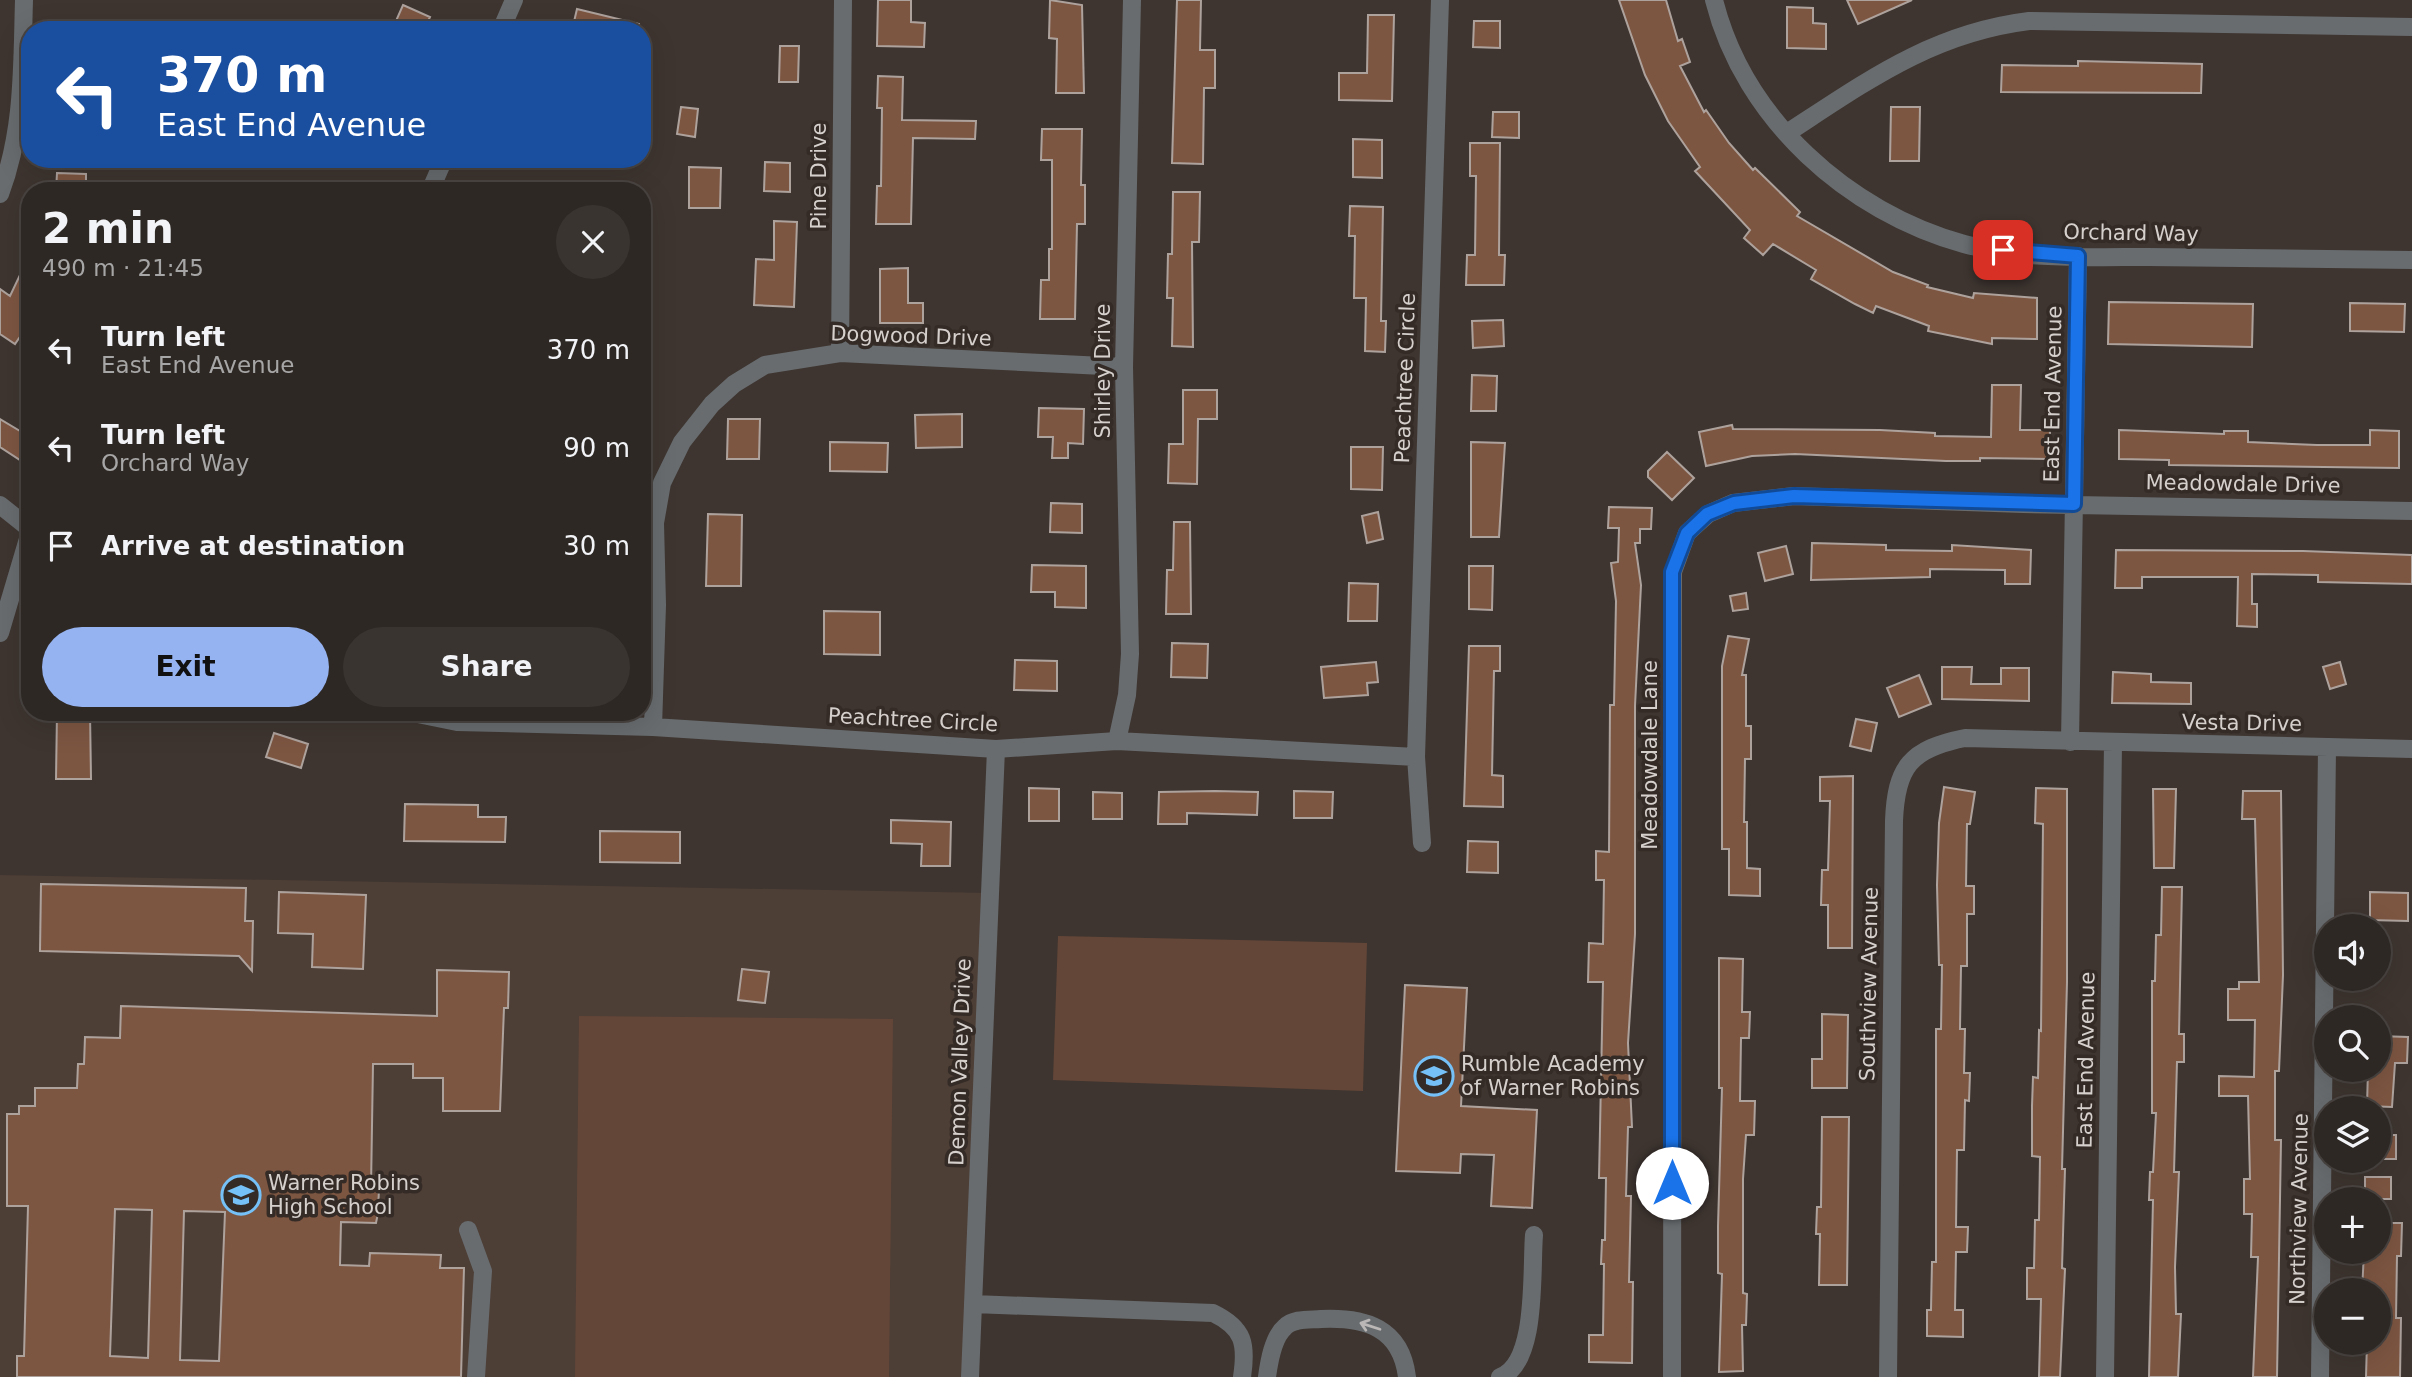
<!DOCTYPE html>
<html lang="en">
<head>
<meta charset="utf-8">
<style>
	:root { --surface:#2e2824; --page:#3a3431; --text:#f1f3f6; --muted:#a7a6a6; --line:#494441; --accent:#95b2f1 }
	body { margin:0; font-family:"DejaVu Sans",sans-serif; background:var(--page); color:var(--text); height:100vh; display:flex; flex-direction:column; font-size:26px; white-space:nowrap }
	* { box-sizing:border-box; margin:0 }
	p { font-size:23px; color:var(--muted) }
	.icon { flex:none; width:38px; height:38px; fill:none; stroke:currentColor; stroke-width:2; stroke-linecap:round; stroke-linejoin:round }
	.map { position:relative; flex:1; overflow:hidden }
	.panel { position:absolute; left:21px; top:182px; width:630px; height:539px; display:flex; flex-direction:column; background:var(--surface); border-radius:28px; box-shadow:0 7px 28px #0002,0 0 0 2px var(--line) }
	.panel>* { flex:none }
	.guide { position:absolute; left:21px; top:21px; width:630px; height:147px; border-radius:28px; box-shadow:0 7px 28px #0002,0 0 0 2px var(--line); background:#1a4fa0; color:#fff; overflow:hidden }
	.buttons { position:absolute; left:2314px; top:914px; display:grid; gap:14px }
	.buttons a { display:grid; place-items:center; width:77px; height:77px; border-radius:50%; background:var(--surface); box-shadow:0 7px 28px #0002,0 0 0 2px var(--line); font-size:35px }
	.pin { position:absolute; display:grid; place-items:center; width:60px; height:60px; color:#fff; margin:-30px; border-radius:14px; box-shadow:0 4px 10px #0006 }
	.me { position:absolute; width:77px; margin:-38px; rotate:0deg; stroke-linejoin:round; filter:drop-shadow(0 0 5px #0008) }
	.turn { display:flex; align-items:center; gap:24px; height:147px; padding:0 21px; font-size:32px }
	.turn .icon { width:91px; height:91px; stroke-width:2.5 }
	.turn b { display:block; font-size:49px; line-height:60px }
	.round { display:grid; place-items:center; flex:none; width:74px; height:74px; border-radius:37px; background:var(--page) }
	.head { display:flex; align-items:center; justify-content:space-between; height:119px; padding:0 21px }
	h1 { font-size:42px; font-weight:600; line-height:52px }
	.cta { display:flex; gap:14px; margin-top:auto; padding:14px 21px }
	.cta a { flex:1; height:80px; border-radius:42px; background:var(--accent); color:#111; font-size:28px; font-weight:600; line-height:80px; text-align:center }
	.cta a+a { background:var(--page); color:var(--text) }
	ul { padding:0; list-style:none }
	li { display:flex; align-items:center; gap:21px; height:98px; padding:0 21px }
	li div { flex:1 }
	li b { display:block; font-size:26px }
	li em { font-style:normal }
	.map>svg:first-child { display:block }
	.built { fill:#4d3e36 }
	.grass { fill:#644638 }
	.building { fill:#7d5642; stroke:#aea29d; stroke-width:2; fill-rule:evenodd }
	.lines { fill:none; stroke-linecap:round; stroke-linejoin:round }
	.minor { stroke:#686c6f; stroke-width:18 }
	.oneway { stroke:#bab7b6 }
	.route-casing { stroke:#114b97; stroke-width:18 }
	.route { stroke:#1a73e8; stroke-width:12 }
	.labels { text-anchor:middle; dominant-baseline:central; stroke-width:7; stroke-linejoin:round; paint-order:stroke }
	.street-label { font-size:21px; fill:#d6d0cd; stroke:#342b26 }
	.poi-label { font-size:21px; fill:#d6d0cd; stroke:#342b26; text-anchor:start }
</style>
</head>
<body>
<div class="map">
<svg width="2412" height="1377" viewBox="0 0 2412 1377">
	<rect width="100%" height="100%" fill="#3e3530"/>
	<path class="built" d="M0 875 991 893 970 1377H0Z"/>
	<path class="grass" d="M1058 936 1367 943 1363 1091 1053 1080Z
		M579 1016 893 1019 889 1377H575Z"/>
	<path class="building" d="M878 0H911V22L925 23 924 47 877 46Z
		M1050 0 1082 5 1084 93H1056L1057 39 1049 38Z
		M1177 0H1201L1200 50H1215V88H1204L1203 164 1172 163Z
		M1619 0H1666L1678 41 1682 39 1690 62 1680 66 1704 112 1706 110 1729 143 1753 170 1755 168 1800 212 1797 216 1893 272 1928 285 1927 287 1973 298 1974 293 2037 298V339L1992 338V344L1928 331 1929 326 1876 306 1873 313 1855 304 1811 279 1816 270 1773 244 1763 255 1744 238 1750 230 1695 171 1700 167 1668 121 1645 75Z
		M1847 0H1912L1858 24Z
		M403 5 430 17 424 30H392Z
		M1787 7 1813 8V23L1826 24V49L1787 48Z
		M577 9 639 24V30H572Z
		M1368 15H1394L1392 101 1339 100V73H1367Z
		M1474 21H1500V48L1473 47Z
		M780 46H799L798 82H779Z
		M2078 61 2202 64 2201 93 2001 92 2002 65 2078 66Z
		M878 76 903 77 902 120 976 121 975 139 913 138 911 224H876L877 186H881L882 108H877Z
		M681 107 698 109 695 137 677 134Z
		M1891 107H1920L1919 161H1890Z
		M1493 112H1519V138L1492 137Z
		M1042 129H1082L1081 185H1085V224H1077L1075 319H1040L1041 280H1049V249H1052V160H1041Z
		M1353 139 1382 140V178L1353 177Z
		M1470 143H1500L1499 255H1505L1504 285H1466L1467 255H1475L1476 176H1470Z
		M765 162 790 163V192L764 191Z
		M689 167 721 168 720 208H689Z
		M57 173 86 174V191H56Z
		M1173 192H1200L1199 242H1192L1193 347 1172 346 1173 298H1167L1168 254H1172Z
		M1350 206 1383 207 1381 321H1386L1385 352 1365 351 1366 298H1354L1355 236H1349Z
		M774 221 797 222 794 307 754 305 756 259 774 260Z
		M30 254V322L15 344 0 334V289L10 296Z
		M908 268V303H923V323H880V269Z
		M2109 302 2253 304 2252 347 2108 344Z
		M2350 303 2405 304 2404 332 2350 331Z
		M1503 320 1504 346 1473 348 1472 321Z
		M1472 375 1497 376 1496 411H1471Z
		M1992 385H2021L2020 430H2050L2049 459 1980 458V461H1946L1795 454 1752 456 1706 466 1699 432 1732 425 1733 429 1880 430 1935 433V436L1991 437Z
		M1183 390H1217V419H1198L1197 484 1168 483 1169 444H1183Z
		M1039 408 1084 409 1083 444 1068 443V458H1052L1053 437H1038Z
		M962 414V447L916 448 915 415Z
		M0 419 30 437V445L20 460 0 447Z
		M728 419H760L759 459H727Z
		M2119 430 2224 434V431H2248V442L2317 445H2370V430L2399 431V468L2169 465V460L2119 459Z
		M830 442 888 443 887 472 830 471Z
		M1471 442 1505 443 1499 537H1471Z
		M1351 447H1383L1382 490 1351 489Z
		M1667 452 1694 478 1672 500 1648 477V471Z
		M1051 503 1082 504V533L1050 532Z
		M1609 507 1652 508 1651 529H1640V543H1635L1641 585 1635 706V934L1628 1043 1632 1127H1628L1626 1196H1631L1629 1282H1633L1632 1363 1589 1362V1335H1603L1604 1264H1601L1602 1240H1605L1606 1178H1599L1603 982H1588L1589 943 1603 944 1604 880H1596V851L1609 852 1610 705H1614L1616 601 1611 563 1618 562 1619 528H1608Z
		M1378 512 1383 539 1367 543 1362 516Z
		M708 514 742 515 741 586H706Z
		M1174 522H1190L1191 614H1166L1167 570H1173Z
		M1812 543 1886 545V550L1952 551V545L2031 550 2030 584H2005V570L1930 569V577L1811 580Z
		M1786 546 1793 574 1765 581 1758 553Z
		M2116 550 2303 551 2412 555V584L2318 582V575L2252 574V604H2257V627L2237 626 2238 577H2142V588H2115Z
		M1032 565 1086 566V608L1055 607V592H1031Z
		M1469 566H1493L1492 610 1469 609Z
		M1349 583 1378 584 1377 621H1348Z
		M1746 593 1748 609 1733 611 1730 596Z
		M824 611 880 612V655L824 654Z
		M1728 636 1749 639 1742 675H1746V726H1751V759H1745L1744 822H1747V868L1760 869V896L1729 895V849H1722V666Z
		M1172 643 1208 644 1207 678 1171 677Z
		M1469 646H1500V671H1494L1492 775 1503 776V807L1464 806Z
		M1015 660 1057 661V691L1014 690Z
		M1376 662 1378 682 1367 683 1368 695 1324 698 1321 667Z
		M2340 662 2346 684 2330 689 2323 667Z
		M1942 667H1972L1971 684H2001V668H2029V701L1942 699Z
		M2113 672 2151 674V682L2191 683V704L2112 703Z
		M1919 675 1931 704 1899 717 1887 688Z
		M57 712H90L91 779H56Z
		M1856 719 1877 723 1871 751 1850 746Z
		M274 733 308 744 301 768 266 757Z
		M1853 776 1852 948H1828V905H1821L1822 870H1828L1830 801H1820V777Z
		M1944 787 1975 792 1970 824H1967L1966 886H1974V914H1967V966H1961L1960 1029H1965L1964 1073H1970L1969 1101 1965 1100 1964 1150H1957L1956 1227H1968L1967 1252H1956L1955 1310H1963V1337L1927 1336V1310H1931L1932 1262H1936V1029H1941L1942 965H1939L1937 885 1939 823Z
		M1029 788 1059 789V821H1029Z
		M2036 788 2067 789V982L2062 1169H2065L2062 1268 2065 1269 2060 1377H2039L2041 1299H2027V1268H2034L2035 1220H2039L2040 1157 2032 1156V1106L2033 1077 2038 1078 2039 1030 2041 1031 2043 824 2035 823Z
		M2153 789H2176L2174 868H2154Z
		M1215 791 1258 792 1257 815 1187 813V824H1158L1159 792Z
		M1294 791 1333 792 1332 818H1294Z
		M2243 791H2281L2283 975 2279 1071H2275V1140H2281L2277 1377H2253L2258 1257H2251L2252 1214H2244V1179H2250L2248 1096H2219V1076L2254 1077 2255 1020H2228V989H2239V982H2259L2255 819H2242Z
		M1093 792 1122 793V819H1093Z
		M405 804 478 805V817H506L505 842 404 841Z
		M891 820 951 822 950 866H921L922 844 891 843Z
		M600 831 680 832V863L600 862Z
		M1468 841 1498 842V873L1467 872Z
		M41 884 246 888 245 921H253L252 971 239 956 40 951Z
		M2162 887H2182L2179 1034H2184V1062H2177L2174 1172H2179L2175 1267 2176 1314H2181L2178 1377H2149L2153 1200H2149L2150 1172H2153L2156 1113H2152V981H2155L2156 935H2161Z
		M279 892 366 895 363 969 312 967 313 934 278 933Z
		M2370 892 2408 893V921L2370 920Z
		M1719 958 1743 959 1742 1012H1750L1749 1038H1741L1740 1101H1755L1754 1135H1746L1743 1179V1293L1747 1294 1746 1325H1742L1743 1371 1719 1372 1722 1274 1718 1273V1226L1722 1088H1719Z
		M742 969 769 972 765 1003 738 1000Z
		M437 970 509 972 508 1008H504L500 1111H443V1078H413V1064H373L371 1188H379L378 1213 376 1223 341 1222 340 1265 369 1266 370 1253 441 1255 440 1268H464L461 1377H17V1356H24L28 1206H7V1114H19V1106H35V1088H77L78 1064H84L85 1037 120 1038 121 1006 437 1016ZM115 1209 152 1210 148 1358 110 1356ZM184 1211 225 1212 219 1361 180 1360Z
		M1405 985 1467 988 1461 1106 1537 1110 1532 1208 1491 1206 1494 1155 1461 1154 1460 1173 1396 1171Z
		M1822 1014 1848 1015 1847 1088H1812V1059H1822Z
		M2378 1036 2408 1037 2407 1063H2395L2392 1107 2367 1106 2368 1069H2378Z
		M1822 1117H1849L1847 1285H1819L1820 1234H1816L1817 1207H1821Z
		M2378 1135H2396V1159H2378Z
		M2365 1177H2391V1199H2365Z
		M2378 1223H2402L2401 1256H2397L2396 1318H2401L2400 1377H2366L2367 1342H2378V1290H2362L2363 1272 2364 1251H2378Z"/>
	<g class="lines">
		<path class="minor" d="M1714 0C1744 119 1848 212 1964 244 2022 260 2088 257 2148 257 2236 258 2324 259 2412 260
			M501 30 514 0
			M1787 133C1867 81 1932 33 2029 21L2412 27
			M430 191 444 159
			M0 194C24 131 22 66 24 0
			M840 353 843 0
			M0 505 30 529
			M0 633 30 532
			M408 712 457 722 653 727 996 749 1117 741 1416 757 1440 0
			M653 727 657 605 655 523 662 483 682 442 712 404 734 384 765 365 840 353 1124 367
			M1117 741 1127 695 1130 654 1124 367 1132 0
			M2070 742 2078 256
			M1416 757 1422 843
			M468 1230 483 1271 476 1377
			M973 1304 1213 1313C1244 1328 1247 1344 1242 1377
			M970 1377 996 749
			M1267 1377C1269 1362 1273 1337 1285 1327 1294 1318 1310 1320 1321 1319 1366 1317 1401 1328 1407 1377
			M1500 1377C1538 1364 1531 1270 1534 1235
			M1672 1377 1673 572 1687 533 1708 514 1733 503 1794 496 2023 504 2412 511
			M1888 1377 1894 821C1896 767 1910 749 1965 738L2412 749
			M2105 1377 2113 743
			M2320 1377 2327 747"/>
	</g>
	<defs><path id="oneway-shaft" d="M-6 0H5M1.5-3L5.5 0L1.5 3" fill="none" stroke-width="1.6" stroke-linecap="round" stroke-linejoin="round" transform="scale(1.75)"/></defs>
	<use class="oneway" href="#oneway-shaft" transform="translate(1370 1326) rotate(-162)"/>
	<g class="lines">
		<g class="route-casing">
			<path id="route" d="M1672 1183V572L1687 533 1707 514 1734 503 1794 496 2074 504 2078 256 2003 250"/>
		</g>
		<use href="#route" class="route"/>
	</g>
	<defs>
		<g id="school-ring" transform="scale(2.0125)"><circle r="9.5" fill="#342b26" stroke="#75c0f6" stroke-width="1.5"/><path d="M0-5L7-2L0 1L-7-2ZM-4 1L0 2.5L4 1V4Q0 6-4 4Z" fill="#75c0f6"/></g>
	</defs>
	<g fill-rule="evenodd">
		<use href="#school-ring" x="1434" y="1076"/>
		<use href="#school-ring" x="241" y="1195"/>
	</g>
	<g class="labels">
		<g class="street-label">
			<text transform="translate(819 176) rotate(-90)">Pine Drive</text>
			<text transform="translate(2131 233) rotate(1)">Orchard Way</text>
			<text transform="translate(911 336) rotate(2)">Dogwood Drive</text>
			<text transform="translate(1103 371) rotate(-90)">Shirley Drive</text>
			<text transform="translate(1405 378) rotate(-88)">Peachtree Circle</text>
			<text transform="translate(2053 394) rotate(-89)">East End Avenue</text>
			<text transform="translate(2243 484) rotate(1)">Meadowdale Drive</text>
			<text transform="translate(913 720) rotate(3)">Peachtree Circle</text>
			<text transform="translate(2242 723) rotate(1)">Vesta Drive</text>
			<text transform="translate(1650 755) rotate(-90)">Meadowdale Lane</text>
			<text transform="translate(1869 984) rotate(-89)">Southview Avenue</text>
			<text transform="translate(2086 1060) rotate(-89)">East End Avenue</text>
			<text transform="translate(960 1062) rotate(-88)">Demon Valley Drive</text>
			<text transform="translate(2299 1209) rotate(-89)">Northview Avenue</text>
		</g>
		<g class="poi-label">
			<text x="1461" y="1064">Rumble Academy<tspan x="1461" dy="24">of Warner Robins</tspan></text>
			<text x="268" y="1183">Warner Robins<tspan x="268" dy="24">High School</tspan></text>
		</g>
	</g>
</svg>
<div class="buttons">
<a><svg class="icon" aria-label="sound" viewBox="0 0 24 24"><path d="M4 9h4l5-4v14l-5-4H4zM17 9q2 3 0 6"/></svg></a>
<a><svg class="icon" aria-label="search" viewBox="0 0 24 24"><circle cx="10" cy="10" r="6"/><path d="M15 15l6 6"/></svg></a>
<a><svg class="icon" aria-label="layers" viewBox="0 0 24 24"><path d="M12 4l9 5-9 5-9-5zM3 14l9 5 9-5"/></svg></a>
<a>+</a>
<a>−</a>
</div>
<div class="pin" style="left:2003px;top:250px;background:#d93025"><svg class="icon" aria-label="arrive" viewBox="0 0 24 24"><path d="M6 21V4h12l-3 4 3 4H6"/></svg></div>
<svg class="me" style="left:1672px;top:1183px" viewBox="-20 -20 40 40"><circle r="19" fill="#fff"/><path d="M0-13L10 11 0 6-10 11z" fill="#1a73e8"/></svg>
<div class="guide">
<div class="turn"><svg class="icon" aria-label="left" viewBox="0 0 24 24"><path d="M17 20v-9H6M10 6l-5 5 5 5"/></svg><div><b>370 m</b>East End Avenue</div></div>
</div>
<section class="panel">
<div class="head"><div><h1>2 min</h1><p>490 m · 21:45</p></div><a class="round"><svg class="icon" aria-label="close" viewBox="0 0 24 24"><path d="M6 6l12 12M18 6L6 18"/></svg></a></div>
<ul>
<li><svg class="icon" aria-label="left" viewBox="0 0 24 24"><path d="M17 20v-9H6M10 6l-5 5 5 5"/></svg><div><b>Turn left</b><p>East End Avenue</p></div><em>370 m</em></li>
<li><svg class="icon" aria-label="left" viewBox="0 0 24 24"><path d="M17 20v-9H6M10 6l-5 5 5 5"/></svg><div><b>Turn left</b><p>Orchard Way</p></div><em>90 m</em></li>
<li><svg class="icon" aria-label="arrive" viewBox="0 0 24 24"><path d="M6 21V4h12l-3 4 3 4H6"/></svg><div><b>Arrive at destination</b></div><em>30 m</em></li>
</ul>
<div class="cta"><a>Exit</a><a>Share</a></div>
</section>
</div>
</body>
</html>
